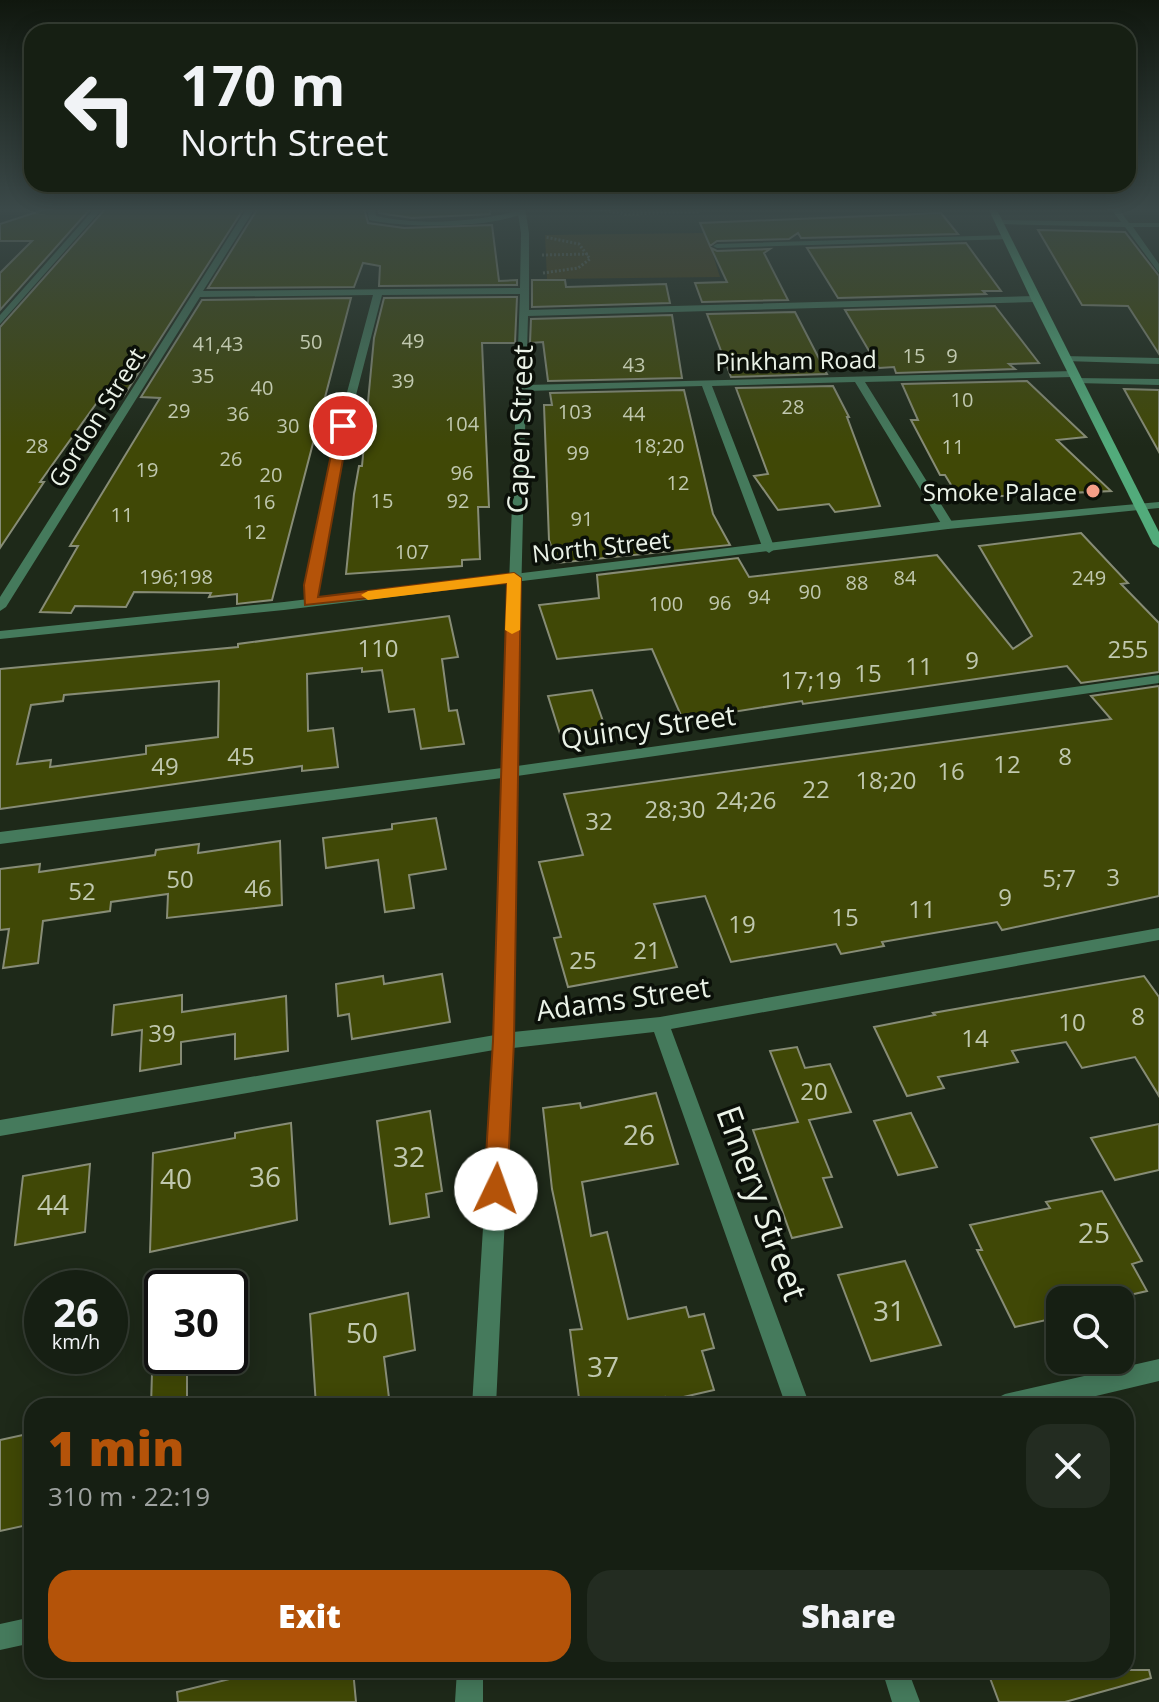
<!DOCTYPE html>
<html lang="en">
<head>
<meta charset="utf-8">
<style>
	:root { --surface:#161f13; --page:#232c21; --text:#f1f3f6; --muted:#9ea2a0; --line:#353d33; --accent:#b45309 }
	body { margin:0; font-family:"Open Sans",sans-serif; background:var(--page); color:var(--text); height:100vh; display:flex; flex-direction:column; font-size:30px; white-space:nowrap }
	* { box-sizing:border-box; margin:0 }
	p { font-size:26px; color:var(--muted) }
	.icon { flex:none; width:44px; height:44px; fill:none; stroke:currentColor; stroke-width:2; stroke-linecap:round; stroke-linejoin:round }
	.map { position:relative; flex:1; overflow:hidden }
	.side { position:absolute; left:24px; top:1398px; width:1110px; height:280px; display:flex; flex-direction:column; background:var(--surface); border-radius:24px; box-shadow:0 4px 20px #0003,0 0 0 2px var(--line) }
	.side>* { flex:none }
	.hud { position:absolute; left:24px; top:24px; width:1112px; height:168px; border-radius:24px; box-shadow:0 4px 20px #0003,0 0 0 2px var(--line); background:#161f13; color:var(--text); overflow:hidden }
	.fabs { position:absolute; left:1046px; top:1286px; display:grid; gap:16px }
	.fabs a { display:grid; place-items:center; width:88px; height:88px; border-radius:16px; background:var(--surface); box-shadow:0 4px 20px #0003,0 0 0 2px var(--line); font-size:40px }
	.speed { position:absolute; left:24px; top:1270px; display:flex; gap:16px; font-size:40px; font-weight:700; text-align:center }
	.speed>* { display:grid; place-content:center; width:104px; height:104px; border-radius:50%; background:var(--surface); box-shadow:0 4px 20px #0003,0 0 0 2px var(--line); line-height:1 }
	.speed small { font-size:20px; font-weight:400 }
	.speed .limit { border:4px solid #111; border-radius:12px; background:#fff; color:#111 }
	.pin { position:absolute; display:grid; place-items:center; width:68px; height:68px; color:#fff; margin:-34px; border:4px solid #fff; border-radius:50%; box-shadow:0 2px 8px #0007 }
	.me { position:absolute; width:88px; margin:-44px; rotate:3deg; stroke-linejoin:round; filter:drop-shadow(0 0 6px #0008) }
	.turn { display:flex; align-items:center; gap:28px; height:168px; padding:0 24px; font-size:36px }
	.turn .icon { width:104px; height:104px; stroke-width:2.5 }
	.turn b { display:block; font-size:56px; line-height:68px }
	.round { display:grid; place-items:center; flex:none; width:84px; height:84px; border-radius:24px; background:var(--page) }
	.summary { display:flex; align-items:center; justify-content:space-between; height:136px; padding:0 24px }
	h1 { font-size:48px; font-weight:800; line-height:60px; color:var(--accent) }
	.action { display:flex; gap:16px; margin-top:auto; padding:16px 24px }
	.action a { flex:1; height:92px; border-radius:24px; background:var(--accent); color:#fff; font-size:32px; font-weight:800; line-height:92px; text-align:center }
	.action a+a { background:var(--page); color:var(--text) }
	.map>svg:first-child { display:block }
	.green { fill:#483e10 }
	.building { fill:#404806; stroke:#878c76; stroke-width:2; fill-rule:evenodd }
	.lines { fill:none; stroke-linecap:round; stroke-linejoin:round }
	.path { stroke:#636d5f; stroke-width:3; stroke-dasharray:2 2; stroke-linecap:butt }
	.service { fill:#457a5c; fill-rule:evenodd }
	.minor { fill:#457a5c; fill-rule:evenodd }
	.tertiary { fill:#457a5c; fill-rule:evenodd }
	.secondary { fill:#52ab7b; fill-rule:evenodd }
	.route { fill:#b45309; stroke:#753606; stroke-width:2 }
	.slow { fill:#f59e0b }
	.poi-dot { fill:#f49e88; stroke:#0b1009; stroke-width:3 }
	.labels { text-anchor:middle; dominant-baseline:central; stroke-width:7; stroke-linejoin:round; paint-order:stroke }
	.far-number-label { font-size:20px; fill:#c0c8af }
	.far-street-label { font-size:24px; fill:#eaf2e7; stroke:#0b1009 }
	.far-poi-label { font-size:24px; fill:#eaf2e7; stroke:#0b1009; text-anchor:end }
	.number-label { font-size:24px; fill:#c0c8af }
	.street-label { font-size:28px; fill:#eaf2e7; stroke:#0b1009 }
	.near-number-label { font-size:28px; fill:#c0c8af }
	.near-street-label { font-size:34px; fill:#eaf2e7; stroke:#0b1009 }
</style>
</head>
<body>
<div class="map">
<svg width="1159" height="1702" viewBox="0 0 1159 1702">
	<rect width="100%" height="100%" fill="#1e2919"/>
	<path class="green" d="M706 233 720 277 547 279 545 235Z"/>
	<path class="building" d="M49 208H91L0 310V273L32 241H0V224Z
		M106 208H244L123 397H101L40 482H44L0 548V327Z
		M258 208H364L368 223 404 228 492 225 499 281 517 280V285L379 286 380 266 363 263 354 287 208 288Z
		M378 208H490V214L412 218 379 213Z
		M941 213 958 234 801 238 798 233 789 239 717 241 710 246 700 223Z
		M1038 230 1125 232 1159 276V354L1128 306 1082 305Z
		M966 243 1001 291H983L986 294 838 298 807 248Z
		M711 248 717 251 770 249 764 253 788 300 702 302 695 283 727 282Z
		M532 280H565L566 287 666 284 670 303 532 307Z
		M517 297 515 343H482L489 507H478L480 559 462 560V566L346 574 354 494 359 466H362L374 338 384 298Z
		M351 298 272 600 237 604V594L209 597 211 593 134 592 126 607 75 606 71 613 40 612 78 546H70L160 398 141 397 202 300Z
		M995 306 1039 363 1009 364 1015 369 896 373 894 367 879 368 845 310Z
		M795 312 827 374 731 377 707 314Z
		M672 315 682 378 548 381 543 342 530 343 531 319Z
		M1027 381 1086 437 1057 440 1111 491 959 498 945 475H940L911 420H918L902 384Z
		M833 386 849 417H847L880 506 835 512 829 504 778 510 754 476 768 474 736 388Z
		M1124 389 1159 390V452Z
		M684 390 713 514 730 545 557 563 549 540 544 405H552L550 393Z
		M1081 533 1128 583 1121 584 1159 623V672L1081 683 1067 666 803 704 802 701 683 720 652 649 557 659 539 605 599 598 597 575 738 558 749 577 937 555 1013 649 1032 636 979 546Z
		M449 616 458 657 442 659 449 711 457 710 464 744 421 749 414 709 389 712 382 670 362 672V668L307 674 308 731 333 728 338 767 302 771V766L0 809V669L238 647V644ZM219 681 218 737 146 746V754L50 767 51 760 17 764 31 705 63 701 64 695Z
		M1159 686V896L1002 930 997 922 882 942 884 946 841 954 836 944 731 962 705 896 654 904 677 967 568 987 554 938 561 937 539 862 583 855 564 794 1111 719 1091 696Z
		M592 690 605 727 560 734 548 696Z
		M436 818 446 869 409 875 414 908 385 912 378 860 326 868 323 838 392 829V824Z
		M280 841 282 905 167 918 168 894 111 902 110 911 43 921 38 963 3 968 9 929 0 930V869L40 864 39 872 155 855 156 850 199 844 198 853Z
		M442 974 450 1022 352 1039 349 1014 338 1016 336 984 383 976 384 984Z
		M1144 976 1159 997V1096L1135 1057 1082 1068 1066 1042 1012 1051 1018 1062 938 1077 944 1088 907 1096 874 1027 935 1015 933 1013Z
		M182 995V1012L286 996 288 1051 235 1059V1034L181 1042V1064L140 1071 142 1030 112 1035 114 1005Z
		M797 1047 805 1068 830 1064 851 1112 809 1120 832 1177 823 1178 842 1227 792 1238 753 1130 798 1122 770 1051Z
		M656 1093 678 1164 582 1182 591 1236 607 1232 628 1319 686 1307 689 1317 704 1314 714 1348 702 1351 714 1390 666 1401 665 1397 609 1406H580L570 1330 582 1329 552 1189 543 1108 580 1103 581 1108Z
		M430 1111 442 1191 426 1194 429 1217 390 1224 377 1121Z
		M911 1113 937 1167 898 1175 874 1121Z
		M291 1123 297 1220 150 1252 153 1153 235 1138V1133Z
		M1159 1124V1170L1115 1180 1091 1138Z
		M90 1164 85 1232 15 1245 23 1176Z
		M1102 1191 1142 1261 1132 1264 1147 1291 1108 1300H1060V1317L1015 1327 977 1250H982L970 1225 1050 1208 1046 1202Z
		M905 1261 941 1345 871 1361 838 1275Z
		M408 1293 415 1350 384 1357 390 1406H316L310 1314Z
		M187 1366V1406H151L152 1373Z
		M32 1433V1524L0 1531V1440Z
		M266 1670H353L356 1702H178L177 1692Z
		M987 1670H1149L1151 1678 1065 1702H999Z"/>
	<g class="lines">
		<path class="path" d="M589 208 625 214 700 212
			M539 209 586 208
			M542 255 590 254
			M543 273 578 268 590 259 579 244 545 237"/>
		<path class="service" d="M367 208H375L376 216C421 226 477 222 521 210L525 212C493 229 405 228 369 220Z
			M1110 208H1118L1129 223H1159V227H1133L1159 264V273L1125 227 999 224 995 222 999 220 1121 222Z
			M1062 356 1159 358V364L1065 361 1062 360Z
			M1073 378 1159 379V385L1076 383 1073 382Z"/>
		<path class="minor" d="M95 208H103L0 324V315Z
			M247 208H255L203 291 520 288 521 233 517 208H525L529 233V310L1035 296 1039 299 1035 302 528 316 526 385 1073 371 1078 374 1073 377 865 382 954 525 948 529 942 525 855 382 712 386 775 549 769 553 763 549 702 386 526 391 517 766 1159 675V683L517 776 513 1032 660 1017 1159 928V940L671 1029 810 1406H786L654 1032 513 1048 496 1406H472L494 1050 0 1136V1120L495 1035 502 778 0 844V832L502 768 520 294 382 295 348 426 316 602 310 606 304 602 338 426 373 295 200 297 6 607 0 611V597Z
			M1007 235 1010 239 717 248 713 246 717 244Z
			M1159 1359V1381L1054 1406H993L997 1398 1005 1394Z
			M32 1617V1643L0 1650V1624Z
			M457 1670H483V1702H455Z
			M882 1670H908L920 1702H892Z"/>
		<path class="tertiary" d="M1159 502V508L948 529 284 610 0 639V631L284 602 948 521Z"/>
		<path class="secondary" d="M988 208H996L1159 532V548L1153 544 1031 299Z"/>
	</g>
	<linearGradient id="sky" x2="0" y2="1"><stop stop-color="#10170e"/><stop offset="0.47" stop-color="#3b4949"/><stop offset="1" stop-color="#3b4949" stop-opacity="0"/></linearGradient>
	<rect width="1159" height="446" fill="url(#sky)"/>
	<path class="route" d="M343 423 349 426 318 597 514 573 521 578 514 1041 507 1189 504 1196 496 1199 487 1196 484 1189 493 1041 507 583 305 605 304 585 337 426Z"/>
	<path class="slow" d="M514 573 521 578 520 630 512 634 505 630 507 583 368 600 361 595 368 591Z"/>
	<circle class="poi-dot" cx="1093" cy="491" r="8"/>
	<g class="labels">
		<g class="far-number-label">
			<text x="413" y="340">49</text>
			<text x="311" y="341">50</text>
			<text x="218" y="343">41,43</text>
			<text x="914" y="355">15</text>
			<text x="952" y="355">9</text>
			<text x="634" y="364">43</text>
			<text x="203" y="375">35</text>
			<text x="403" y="380">39</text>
			<text x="262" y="387">40</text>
			<text x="962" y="399">10</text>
			<text x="793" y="406">28</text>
			<text x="179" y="410">29</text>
			<text x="575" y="411">103</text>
			<text x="238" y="413">36</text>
			<text x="634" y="413">44</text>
			<text x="462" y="423">104</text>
			<text x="288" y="425">30</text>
			<text x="37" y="445">28</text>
			<text x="659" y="445">18;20</text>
			<text x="953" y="446">11</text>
			<text x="578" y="452">99</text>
			<text x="231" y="458">26</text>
			<text x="147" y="469">19</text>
			<text x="462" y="472">96</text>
			<text x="271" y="474">20</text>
			<text x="678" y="482">12</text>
			<text x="382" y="500">15</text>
			<text x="458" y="500">92</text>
			<text x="264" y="501">16</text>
			<text x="122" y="514">11</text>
			<text x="582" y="518">91</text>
			<text x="255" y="531">12</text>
			<text x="412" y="551">107</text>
			<text x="176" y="576">196;198</text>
			<text x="905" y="577">84</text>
			<text x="1089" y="577">249</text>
			<text x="857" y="582">88</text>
			<text x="810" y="591">90</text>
			<text x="759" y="596">94</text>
			<text x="720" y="602">96</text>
			<text x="666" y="603">100</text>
		</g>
		<g class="far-street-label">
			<text transform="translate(796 360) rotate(-1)">Pinkham Road</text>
			<text transform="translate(96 417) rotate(-58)">Gordon Street</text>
			<text transform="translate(601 546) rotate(-6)">North Street</text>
		</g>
		<g class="far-poi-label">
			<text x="1077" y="491">Smoke Palace</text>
		</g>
		<g class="number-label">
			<text x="378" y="647">110</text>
			<text x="1128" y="648">255</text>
			<text x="972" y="659">9</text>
			<text x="919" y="665">11</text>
			<text x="868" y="672">15</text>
			<text x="811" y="679">17;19</text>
			<text x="241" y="755">45</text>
			<text x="1065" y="755">8</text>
			<text x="1007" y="763">12</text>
			<text x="165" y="765">49</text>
			<text x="951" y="770">16</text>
			<text x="886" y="779">18;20</text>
			<text x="816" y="788">22</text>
			<text x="746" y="799">24;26</text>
			<text x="675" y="808">28;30</text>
			<text x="599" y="820">32</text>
			<text x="1113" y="876">3</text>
			<text x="1059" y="877">5;7</text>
			<text x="180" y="878">50</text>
			<text x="258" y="887">46</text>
			<text x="82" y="890">52</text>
			<text x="1005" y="896">9</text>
			<text x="922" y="908">11</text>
			<text x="845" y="916">15</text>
			<text x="742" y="923">19</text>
			<text x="647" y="949">21</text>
			<text x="583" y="959">25</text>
			<text x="1138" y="1015">8</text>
			<text x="1072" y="1021">10</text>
			<text x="162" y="1032">39</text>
			<text x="975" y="1037">14</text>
			<text x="814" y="1090">20</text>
		</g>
		<g class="street-label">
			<text transform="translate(519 429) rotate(-88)">Capen Street</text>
			<text transform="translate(648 726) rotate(-8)">Quincy Street</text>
			<text transform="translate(623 998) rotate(-8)">Adams Street</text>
		</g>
		<g class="near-number-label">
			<text x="639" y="1134">26</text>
			<text x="409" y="1156">32</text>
			<text x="265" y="1176">36</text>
			<text x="176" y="1178">40</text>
			<text x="53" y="1204">44</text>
			<text x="1094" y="1232">25</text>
			<text x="889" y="1310">31</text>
			<text x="362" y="1332">50</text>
			<text x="603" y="1366">37</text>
		</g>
		<g class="near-street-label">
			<text transform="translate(763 1203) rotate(70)">Emery Street</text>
		</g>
	</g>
</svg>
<div class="fabs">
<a><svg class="icon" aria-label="search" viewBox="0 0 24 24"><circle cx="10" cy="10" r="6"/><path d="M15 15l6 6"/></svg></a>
</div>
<div class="speed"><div>26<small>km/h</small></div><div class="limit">30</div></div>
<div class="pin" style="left:343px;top:426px;background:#d93025"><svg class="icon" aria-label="arrive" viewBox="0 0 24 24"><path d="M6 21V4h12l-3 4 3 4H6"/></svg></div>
<svg class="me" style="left:496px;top:1189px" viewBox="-20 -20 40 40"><circle r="19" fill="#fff"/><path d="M0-13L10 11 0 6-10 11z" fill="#b45309"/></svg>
<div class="hud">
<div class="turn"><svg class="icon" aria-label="left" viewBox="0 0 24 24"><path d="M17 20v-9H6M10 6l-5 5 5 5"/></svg><div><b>170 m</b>North Street</div></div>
</div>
<section class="side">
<div class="summary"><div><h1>1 min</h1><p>310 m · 22:19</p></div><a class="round"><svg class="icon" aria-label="close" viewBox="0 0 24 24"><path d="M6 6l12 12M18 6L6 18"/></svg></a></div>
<div class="action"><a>Exit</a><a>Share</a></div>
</section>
</div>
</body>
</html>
